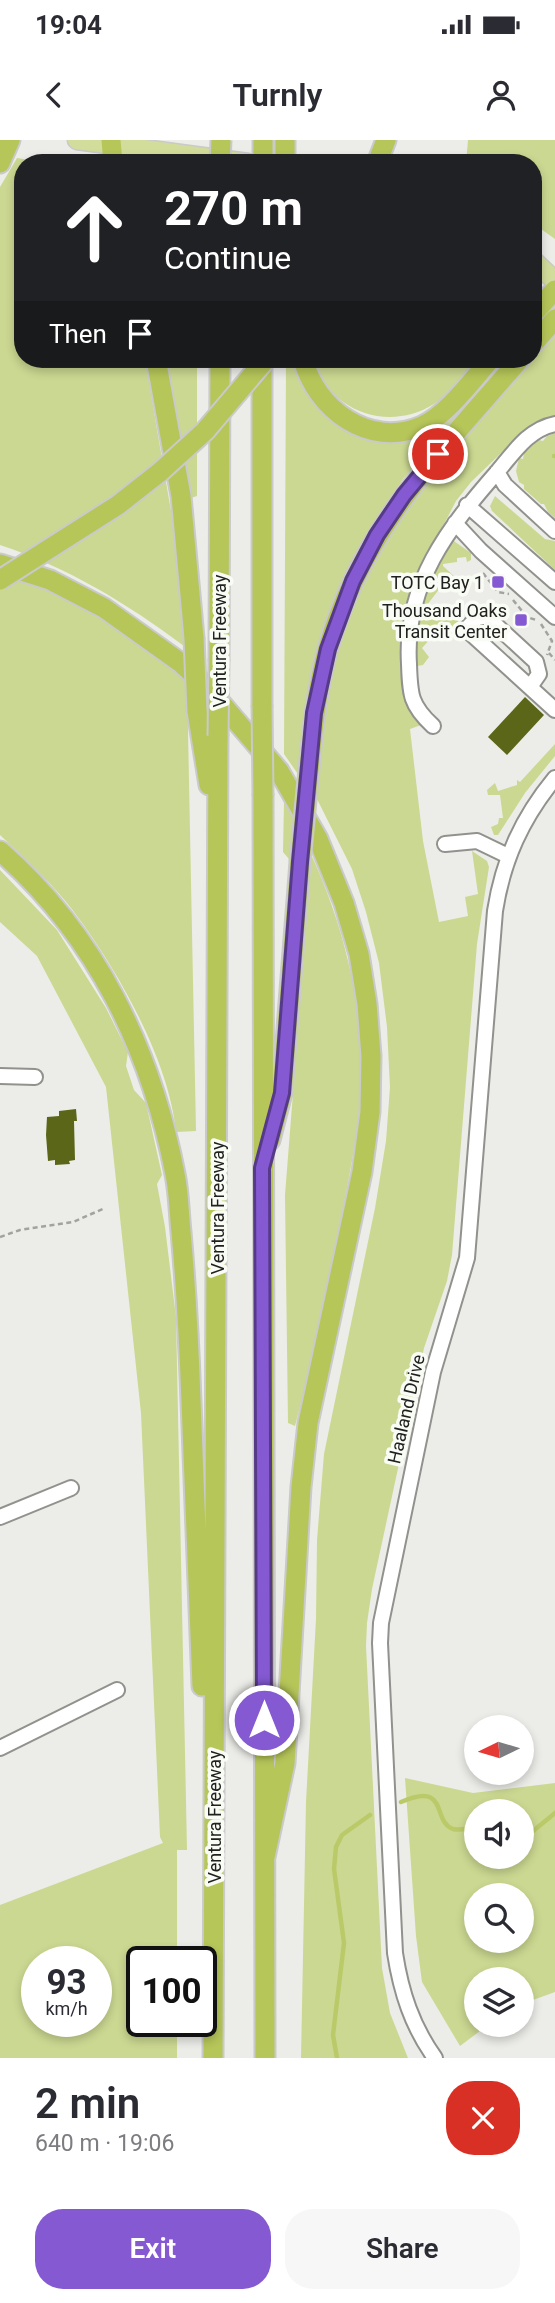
<!DOCTYPE html>
<html lang="en">
<head>
<meta charset="utf-8">
<style>
	:root { --surface:#fff; --page:#f7f7f7; --text:#2b2b33; --muted:#7c7c81; --accent:#8459d2 }
	body { margin:0; font-family:Roboto,sans-serif; background:var(--page); color:var(--text); height:100vh; display:flex; flex-direction:column; font-size:26px; white-space:nowrap }
	* { box-sizing:border-box; margin:0 }
	p { font-size:23px; color:var(--muted) }
	.icon { flex:none; width:38px; height:38px; fill:none; stroke:currentColor; stroke-width:2; stroke-linecap:round; stroke-linejoin:round }
	.map { position:relative; height:1918px; overflow:hidden }
	.side { display:flex; flex-direction:column; background:var(--surface); flex:1 }
	.side>* { flex:none }
	.banner { position:absolute; left:14px; top:14px; width:528px; height:214px; border-radius:28px; box-shadow:0 4px 10px #0003; background:#202124; color:#fff; overflow:hidden }
	.needle { width:46px; rotate:265deg }
	.fabs { position:absolute; left:464px; top:1575px; display:grid; gap:14px }
	.fabs a { display:grid; place-items:center; width:70px; height:70px; border-radius:50%; background:var(--surface); box-shadow:0 4px 10px #0003; font-size:35px }
	.speed { position:absolute; left:21px; top:1806px; display:flex; gap:14px; font-size:35px; font-weight:700; text-align:center }
	.speed>* { display:grid; place-content:center; width:91px; height:91px; border-radius:50%; background:var(--surface); box-shadow:0 4px 10px #0003; line-height:1 }
	.speed small { font-size:18px; font-weight:400 }
	.speed .limit { border:4px solid #111; border-radius:10px; background:#fff; color:#111 }
	.pin { position:absolute; display:grid; place-items:center; width:60px; height:60px; color:#fff; margin:-30px; border:4px solid #fff; border-radius:50%; box-shadow:0 2px 7px #0007 }
	.me { position:absolute; width:77px; margin:-38px; rotate:0deg; stroke-linejoin:round; filter:drop-shadow(0 0 5px #0008) }
	.turn { display:flex; align-items:center; gap:24px; height:147px; padding:0 35px; font-size:32px }
	.turn .icon { width:91px; height:91px; stroke-width:2.5 }
	.turn b { display:block; font-size:49px; line-height:60px }
	.then { display:flex; align-items:center; height:66px; padding:0 35px; background:#0003; gap:14px; font-size:26px }
	.round { display:grid; place-items:center; flex:none; width:74px; height:74px; border-radius:28px; background:var(--page) }
	.headline { display:flex; align-items:center; justify-content:space-between; height:119px; padding:0 35px }
	h1 { font-size:42px; font-weight:600; line-height:52px }
	.primary-button { display:flex; gap:14px; margin-top:auto; padding:14px 35px }
	.primary-button a { flex:1; height:80px; border-radius:28px; background:var(--accent); color:#fff; font-size:28px; font-weight:600; line-height:80px; text-align:center }
	.primary-button a+a { background:var(--page); color:var(--text) }
	.status { display:flex; justify-content:space-between; align-items:center; height:49px; padding:0 35px; background:var(--surface); direction:ltr }
	.status svg { height:19px; fill:currentColor }
	header { display:flex; justify-content:space-between; align-items:center; height:91px; padding:0 35px; background:var(--surface); font-size:32px; font-weight:600 }
	.map>svg:first-child { display:block }
	.grass { fill:#cbd891; fill-rule:evenodd }
	.lines { fill:none; stroke-linecap:round; stroke-linejoin:round }
	.stream { stroke:#bbca69; stroke-width:4.5 }
	.building { fill:#5c6619 }
	.minor-casing { stroke:#91928d; stroke-width:18 }
	.major-casing { stroke:#c9cac9; stroke-width:21 }
	.highway-casing { stroke:#c9cac9; stroke-width:23 }
	.path { stroke:#a2a39f; stroke-width:2.5; stroke-dasharray:5 3.5; stroke-linecap:butt }
	.minor { stroke:#fff; stroke-width:14 }
	.major { stroke:#d3dd9b; stroke-width:18 }
	.highway { stroke:#b6c659; stroke-width:19 }
	.highway-bridge-casing { stroke:#c9cac9; stroke-width:23; stroke-linecap:butt }
	.highway-bridge { stroke:#b6c659; stroke-width:19 }
	.route-casing { stroke:#563a88; stroke-width:18 }
	.route { stroke:#8459d2; stroke-width:12 }
	.poi-dot { fill:#8459d2; stroke:#f9fbf5; stroke-width:2.5 }
	.labels { text-anchor:middle; dominant-baseline:central; stroke-width:7; stroke-linejoin:round; paint-order:stroke }
	.poi-label { font-size:18px; fill:#20211f; stroke:#f9fbf5; text-anchor:end }
	.street-label { font-size:18px; fill:#20211f; stroke:#f9fbf5 }
</style>
</head>
<body>
<div class="status"><b>19:04</b><svg viewBox="0 0 49 12"><path d="M0 12V9h3v3zM5 12V6h3v6zM10 12V3h3v9zM15 12V0h3v12zM26 1h20v11H26zM47 4h2v5h-2z"/></svg></div>
<header><svg class="icon" aria-label="back" viewBox="0 0 24 24"><path d="M15 5l-7 7 7 7"/></svg>Turnly<svg class="icon" aria-label="person" viewBox="0 0 24 24"><circle cx="12" cy="8" r="4"/><path d="M4 21q1-7 8-7t8 7"/></svg></header>
<div class="map">
<svg width="555" height="1918" viewBox="0 0 555 1918">
	<rect width="100%" height="100%" fill="#ecede8"/>
	<path class="grass" d="M468 0H555V99L534 84V23H466Z
		M17 18 50 23H23V219H145L177 406 184 506C128 464 67 427 0 405V47Z
		M555 196V278L526 289 471 342 456 361 418 434 402 483 401 507 406 559 411 574 421 585 410 589 423 701 439 782 468 776 465 757 478 754 472 711 487 721 489 727 477 804 452 1115 447 1141 424 1208 372 1449 367 1483 366 1506 382 1828 390 1873 408 1918H301L306 1662 316 1479 317 1400 324 1314 375 1068 386 1001 390 947 387 887 379 823 366 772 352 729 316 657 324 576 334 519 352 463 397 376 492 264Z
		M165 219H197V356L188 359Z
		M286 219H299L313 256 400 296 499 224 501 227 403 339 369 393 344 443 300 637 284 614Z
		M313 219H480C466 234 452 253 434 264 388 293 328 271 313 219Z
		M555 293V378L548 372 544 364H541L524 349V345L519 342 516 331 519 318 523 319 524 313 539 300 543 301 547 296Z
		M495 356 545 399 555 401V430L492 371 490 366Z
		M451 399 471 413V420L467 422 466 417 457 418V422L443 424V426L457 439 450 435 424 469 437 481 447 471 458 481 459 485 456 488H451L445 483 422 508 429 517 423 525 417 526 413 523V490L431 435Z
		M0 433C15 439 31 443 46 449 98 470 145 506 187 541L196 991 176 992C169 918 113 821 67 763 47 739 23 717 0 695Z
		M555 604V616L525 653 498 695H494L491 687 498 684 499 678H503L500 655H488L487 650 495 643 498 651 517 645V640L520 642Z
		M284 662C336 752 368 857 360 962 355 1014 344 1064 333 1115 321 1172 310 1230 295 1286L288 1283 285 1055 311 724 295 709 294 725 283 712Z
		M0 730 57 790 106 868 128 912 126 926 134 950 146 963 162 1035 157 1044 165 1087 176 1177 187 1710H177V1822H142V1881H177V1918H0V1765L163 1703 160 1697 141 1273 106 947 37 816 0 782ZM37 1822H96V1881H37Z
		M405 1638 473 1653 555 1643V1852L522 1864V1839H476V1885H488L460 1906 422 1842 416 1796ZM476 1671H522V1717H476ZM476 1755H522V1801H476Z"/>
	<g class="lines">
		<path class="stream" d="M554 316H555
			M401 1662C450 1641 431 1681 453 1689 459 1691 469 1688 476 1688
			M522 1700 555 1673
			M337 1918 333 1895 344 1803 334 1729 336 1707 342 1695 370 1675"/>
	</g>
	<path class="building" d="M525 557 544 575 507 615 488 597Z
		M76 969 77 981H74L75 1020 69 1021 70 1024 55 1025V1020L48 1021 46 995 47 977 59 976V971Z"/>
	<g class="lines">
		<g class="minor-casing">
			<path id="minor" d="M497 332 505 345 555 391
				M467 365 555 442
				M455 383 481 411 555 477
				M530 547 539 534 536 522 487 477H478L466 489 555 570
				M433 586C410 565 410 554 409 524 404 444 448 388 498 331 514 312 529 289 555 284
				M445 704 477 701 508 716
				M0 936 35 937
				M0 1377 71 1348
				M0 1608 117 1550
				M435 1918C412 1886 401 1852 395 1813L380 1503 381 1483 433 1232 467 1118 495 771C503 720 522 678 555 638"/>
		</g>
		<g class="major-casing">
			<path id="major" d="M77 0 248 23
				M534 121 555 141"/>
		</g>
		<g class="highway-casing">
			<path id="highway" d="M111 0 113 23
				M285 0V23
				M0 23 10 0
				M263 23V0
				M377 23 386 0
				M534 173 555 150
				M534 203 555 179
				M156 219 181 356 194 498
				M262 219V565
				M303 219C316 269 369 309 422 286 447 275 473 239 491 219
				M0 424 50 440 104 468 181 523 208 548 279 631 318 699 344 763 359 814 367 864 371 916 370 972 362 1032 308 1283 301 1347 285 1623 265 1717
				M219 519 220 219
				M197 571 209 645
				M309 629C313 588 317 547 328 508 363 387 441 311 520 219
				M263 656 265 1918
				M0 711C96 795 151 910 175 1034 179 1053 179 1073 181 1092 186 1148 189 1204 191 1261 195 1356 198 1451 202 1546
				M270 1000 282 953 300 722
				M213 1918 218 596"/>
		</g>
		<path class="path" d="M483 433 498 452 509 454
			M513 460 527 477 536 480
			M541 484 552 501 547 515
			M549 513 555 520
			M0 1097 20 1090 73 1082 105 1068"/>
		<use href="#minor" class="minor"/>
		<use href="#major" class="major"/>
		<use href="#highway" class="highway"/>
		<g class="highway-bridge-casing">
			<path id="highway-bridge" d="M220 23 221 0
				M0 440 118 365 160 332 205 291 266 219
				M194 498 197 571
				M262 565 263 656
				M218 596 219 519
				M300 722 309 629"/>
		</g>
		<use href="#highway-bridge" class="highway-bridge"/>
	</g>
	<g class="lines">
		<g class="route-casing">
			<path id="route" d="M264 1580 262 1028 282 953 300 722 314 573 328 509 353 441 377 395 404 355 438 314"/>
		</g>
		<use href="#route" class="route"/>
	</g>
	<g class="poi-dot">
		<rect x="491" y="435" width="14" height="14" rx="3.5"/>
		<rect x="514" y="473" width="14" height="14" rx="3.5"/>
	</g>
	<g class="labels">
		<g class="poi-label">
			<text x="484" y="442">TOTC Bay 1</text>
			<text x="507" y="470">Thousand Oaks<tspan x="507" dy="21">Transit Center</tspan></text>
		</g>
		<g class="street-label">
			<text transform="translate(219 501) rotate(-90)">Ventura Freeway</text>
			<text transform="translate(217 1068) rotate(-90)">Ventura Freeway</text>
			<text transform="translate(406 1269) rotate(-77)">Haaland Drive</text>
			<text transform="translate(214 1677) rotate(-90)">Ventura Freeway</text>
		</g>
	</g>
</svg>
<div class="fabs">
<a><svg class="needle" viewBox="-14 -14 28 28"><path d="M0-13l5 13h-10z" fill="#e53935"/><path d="M0 13l5-13h-10z" fill="#7c7c81"/></svg></a>
<a><svg class="icon" aria-label="sound" viewBox="0 0 24 24"><path d="M4 9h4l5-4v14l-5-4H4zM17 9q2 3 0 6"/></svg></a>
<a><svg class="icon" aria-label="search" viewBox="0 0 24 24"><circle cx="10" cy="10" r="6"/><path d="M15 15l6 6"/></svg></a>
<a><svg class="icon" aria-label="layers" viewBox="0 0 24 24"><path d="M12 4l9 5-9 5-9-5zM3 14l9 5 9-5"/></svg></a>
</div>
<div class="speed"><div>93<small>km/h</small></div><div class="limit">100</div></div>
<div class="pin" style="left:438px;top:314px;background:#d93025"><svg class="icon" aria-label="arrive" viewBox="0 0 24 24"><path d="M6 21V4h12l-3 4 3 4H6"/></svg></div>
<svg class="me" style="left:264px;top:1580px" viewBox="-20 -20 40 40"><circle r="17" fill="#8459d2" stroke="#fff" stroke-width="3"/><path d="M0-11L8 9 0 5-8 9z" fill="#fff"/></svg>
<div class="banner">
<div class="turn"><svg class="icon" aria-label="ahead" viewBox="0 0 24 24"><path d="M12 20V5M6 11l6-6 6 6"/></svg><div><b>270 m</b>Continue</div></div>
<div class="then">Then<svg class="icon" aria-label="arrive" viewBox="0 0 24 24"><path d="M6 21V4h12l-3 4 3 4H6"/></svg></div>
</div>
</div>
<section class="side">
<div class="headline"><div><h1>2 min</h1><p>640 m · 19:06</p></div><a class="round" style="background:#d93025;color:#fff"><svg class="icon" aria-label="close" viewBox="0 0 24 24"><path d="M6 6l12 12M18 6L6 18"/></svg></a></div>
<div class="primary-button"><a>Exit</a><a>Share</a></div>
</section>
</body>
</html>
